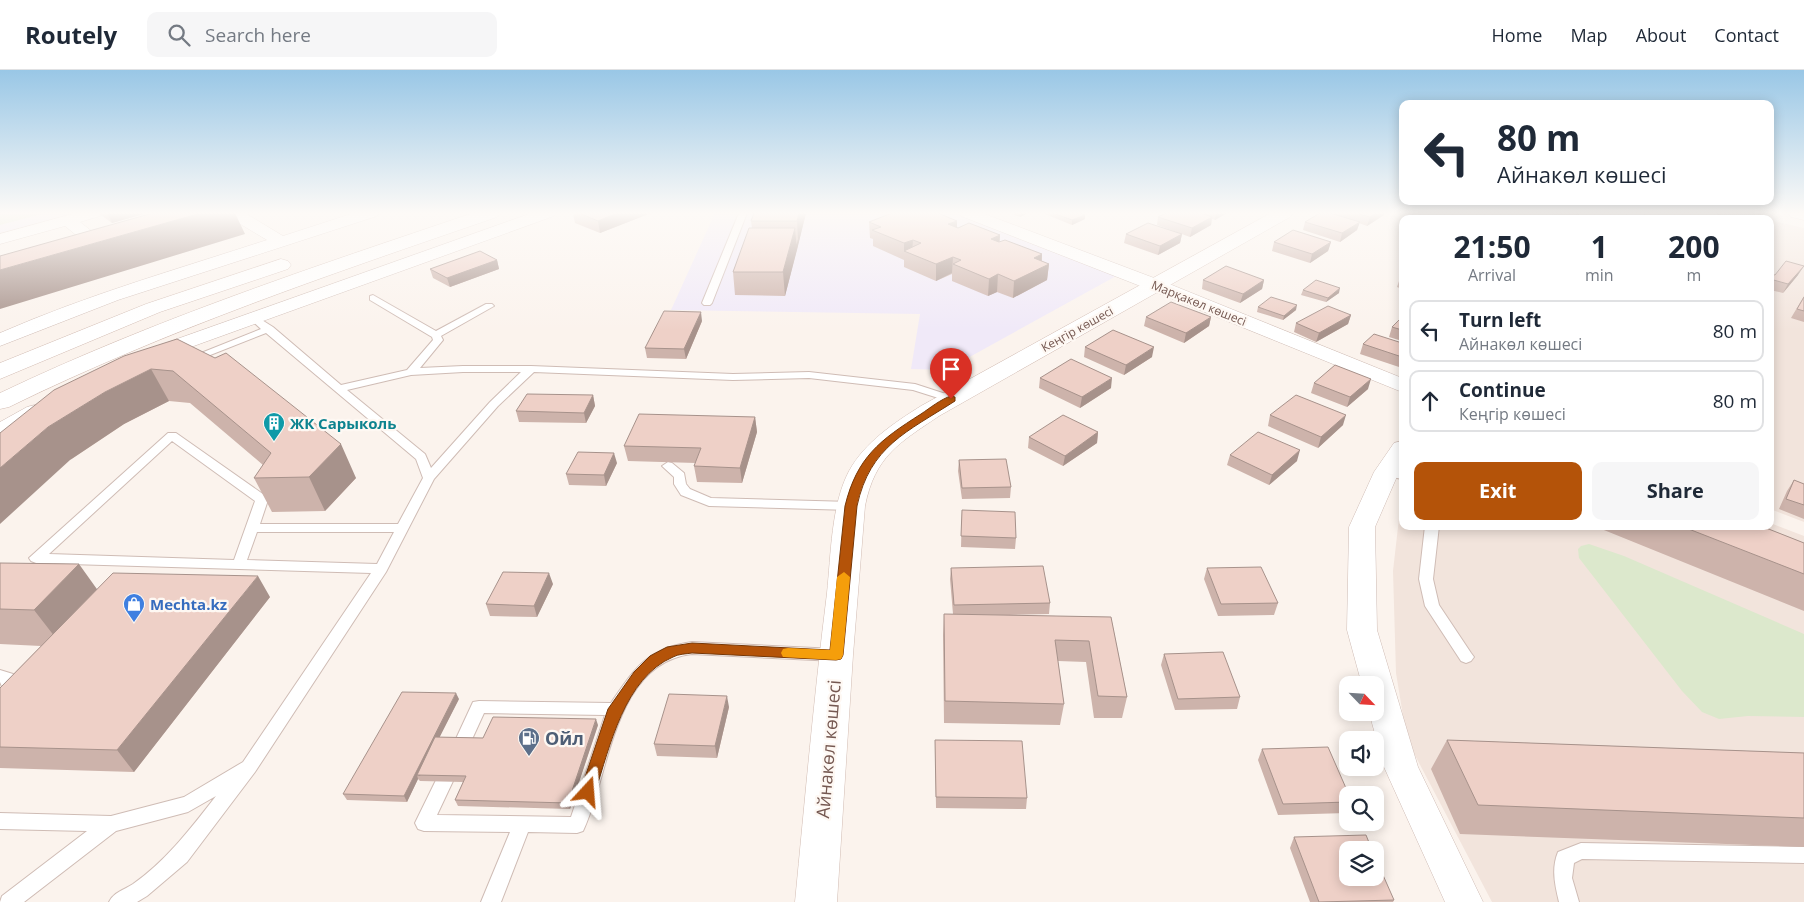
<!DOCTYPE html>
<html lang="en">
<head>
<meta charset="utf-8">
<style>
	:root { --surface:#fff; --page:#f6f6f7; --text:#1f2937; --muted:#747a83; --line:#e0e1e3; --accent:#b45309 }
	body { margin:0; font-family:"Open Sans",sans-serif; background:var(--page); color:var(--text); height:100vh; display:flex; flex-direction:column; font-size:19px; white-space:nowrap }
	* { box-sizing:border-box; margin:0 }
	p { font-size:16px; color:var(--muted) }
	.icon { flex:none; width:28px; height:28px; fill:none; stroke:currentColor; stroke-width:2; stroke-linecap:round; stroke-linejoin:round }
	.map { position:relative; flex:1; overflow:hidden }
	.details { position:absolute; left:1399px; top:145px; width:375px; height:315px; display:flex; flex-direction:column; background:var(--surface); border-radius:10px; box-shadow:0 2px 12px #0003 }
	.details>* { flex:none }
	.guide { position:absolute; left:1399px; top:30px; width:375px; height:105px; border-radius:10px; box-shadow:0 2px 12px #0003; background:#fff; color:var(--text); overflow:hidden }
	.needle { width:32px; rotate:115deg }
	.tools { position:absolute; left:1339px; top:606px; display:grid; gap:10px }
	.tools a { display:grid; place-items:center; width:45px; height:45px; border-radius:10px; background:var(--surface); box-shadow:0 2px 12px #0003; font-size:25px }
	.pin { position:absolute; display:grid; place-items:center; width:42px; height:42px; color:#fff; margin:-51px -21px; border-radius:50% 50% 50% 0; rotate:-45deg; box-shadow:0 0 5px #0007 }
	.pin .icon { rotate:45deg }
	.me { position:absolute; width:55px; margin:-28px; rotate:19deg; stroke-linejoin:round; filter:drop-shadow(0 0 4px #0008) }
	.turn { display:flex; align-items:center; gap:18px; height:105px; padding:0 15px; font-size:22px }
	.turn .icon { width:65px; height:65px; stroke-width:2.5 }
	.turn b { display:block; font-size:35px; line-height:42px }
	.eta { display:flex; justify-content:space-evenly; align-items:center; height:85px; text-align:center }
	.eta b { font-size:30px; font-weight:700; line-height:35px }
	.primary-button { display:flex; gap:10px; margin-top:auto; padding:10px 15px }
	.primary-button a { flex:1; height:58px; border-radius:10px; background:var(--accent); color:#fff; font-size:20px; font-weight:700; line-height:58px; text-align:center }
	.primary-button a+a { background:var(--page); color:var(--text) }
	ul { padding:0; list-style:none }
	li { display:flex; align-items:center; gap:15px; height:62px; margin:0 10px 8px; padding:0 5px; border:2px solid var(--line); border-radius:10px }
	li div { flex:1 }
	li b { display:block; font-size:19px }
	li em { font-style:normal }
	header { display:flex; align-items:center; gap:30px; box-sizing:border-box; height:70px; padding:0 25px; background:var(--surface); border-bottom:1px solid var(--line) }
	header strong { font-size:24px }
	nav { display:flex; gap:28px; margin-inline-start:auto; font-size:18px }
	.search { width:350px; height:45px; background:var(--page); display:flex; align-items:center; gap:12px; box-sizing:border-box; padding:0 18px; border-radius:10px; color:var(--muted); font-size:19px }
	.map>svg:first-child { display:block }
	.residential { fill:#f2e4dc }
	.education { fill:#f0e9f8 }
	.green { fill:#dce8cc }
	.lines { fill:none; stroke-linecap:round; stroke-linejoin:round }
	.lane-casing { stroke:#cfbcb5; stroke-width:2 }
	.street-casing { stroke:#cfbcb5; stroke-width:1 }
	.secondary-casing { stroke:#d2bcb3; stroke-width:1 }
	.lane { fill:#fff; fill-rule:evenodd }
	.street { fill:#fff; fill-rule:evenodd }
	.secondary { fill:#fff; fill-rule:evenodd }
	.wall { fill:#cdb3ab }
	.shaded-wall { fill:#a7928b }
	.building { fill:#eed0c7; stroke:#a7928b }
	.route { fill:#b45309; stroke:#753606 }
	.slow { fill:#f59e0b }
	.labels { text-anchor:middle; dominant-baseline:central; stroke-width:4.5; stroke-linejoin:round; paint-order:stroke }
	.far-street-label { font-size:12px; fill:#755851; stroke:#fef8f3 }
	.culture-label { font-size:15px; font-weight:bold; fill:#0d838f; stroke:#fef8f3; text-anchor:start }
	.shop-label { font-size:15px; font-weight:bold; fill:#366cbe; stroke:#fef8f3; text-anchor:start }
	.near-service-label { font-size:18px; font-weight:bold; fill:#4e5e75; stroke:#fef8f3; text-anchor:start }
	.near-street-label { font-size:18px; fill:#755851; stroke:#fef8f3 }
</style>
</head>
<body>
<header>
<strong>Routely</strong>
<div class="search"><svg class="icon" aria-label="search" viewBox="0 0 24 24"><circle cx="10" cy="10" r="6"/><path d="M15 15l6 6"/></svg>Search here</div>
<nav><a>Home</a><a>Map</a><a>About</a><a>Contact</a></nav>
</header>
<div class="map">
<svg width="1804" height="832" viewBox="0 0 1804 832">
	<rect width="100%" height="100%" fill="#fbf3ed"/>
	<path class="residential" d="M1770 150 1804 158V452L1770 439Z
		M1402 422V456H1770V453L1804 466V832H1492L1407 670 1396 603 1393 501Z"/>
	<path class="education" d="M0 143H75L0 163Z
		M715 143H956L1118 205 946 300 911 299 920 244 671 240Z"/>
	<path class="green" d="M0 143H46L0 155Z
		M1589 474 1624 486 1804 564V647L1748 646 1719 649 1702 642 1682 621 1579 488 1578 479 1581 476Z"/>
	<g class="lines">
		<g class="lane-casing">
			<path id="lane" d="M739 143H747L712 233 710 235H704L702 233Z
				M373 225 436 261 486 234H492L494 236 441 266 443 270 420 298 463 296H531L733 304 809 302 915 314 955 327 957 329 951 332 913 320 809 308 733 310 534 302 498 336 434 409 386 502 255 702 187 792 147 826 137 832H109C114 822 124 820 133 814 167 790 191 758 216 726L188 742 116 761 24 832H0L2 826 87 761 0 759V743L111 746 184 727 243 692 371 503 36 493 31 491 29 488 168 363H176L267 427 268 430 260 454H398L423 408 416 389 266 263 195 291H187L186 289 261 259 249 248 254 245 273 257 341 315 407 300 433 270 432 267 370 230V226ZM463 302H521L490 332 431 398 425 384 347 320 411 305ZM172 371 255 431 234 490 49 484ZM257 462H394L377 494 247 490Z
				M668 392 672 393 684 403 686 414 690 419 711 428 851 432 857 436 851 440 709 436 681 425 674 414V407L662 396Z
				M1386 398 1402 401V409L1382 405 1380 402 1382 399Z
				M1425 456H1439L1433 509 1439 535 1471 583 1474 587 1471 591 1466 593 1461 591 1425 536 1419 509Z
				M692 572 836 579 841 581 844 585 841 589 836 591 692 584C613 593 610 704 583 761L577 763 528 762 501 832H481L510 762 424 761 418 759 415 753 438 706 444 704 450 706 453 711 437 745 571 747 605 645 484 643 468 678 462 680 456 678 454 673 473 632 479 631 611 633C635 598 647 578 692 572Z
				M0 600 13 604 19 619 6 642 0 643V623L3 619 0 612Z
				M1581 773 1804 777V793L1582 789 1574 793 1572 808 1579 832H1559C1555 815 1551 799 1558 782Z"/>
		</g>
		<g class="street-casing">
			<path id="street" d="M76 143H102L100 146 80 152 113 178 116 182C111 188 106 188 99 187L97 182 65 156 0 174V164Z
				M225 143H245L283 166 354 143H379L377 146 118 230 0 276V263C87 225 178 199 267 170L227 146Z
				M532 143H556L554 146 191 277C177 283 161 294 146 290L143 286 146 282 177 269Z
				M959 143H982L1162 211 1402 308V322L1148 219 961 146Z
				M1628 143H1645L1640 149H1623Z
				M35 335 43 337 46 342 43 347 8 367 0 369V352L27 337Z
				M1402 371V395L1375 457 1377 560 1418 697 1483 832H1445L1384 697 1369 642H1375V615H1362L1347 560 1349 457 1374 402 1394 373Z"/>
		</g>
		<g class="secondary-casing">
			<path id="secondary" d="M473 143H500L497 147C331 204 166 260 9 337L0 339V323C153 250 313 197 473 143Z
				M1271 143H1293L1290 147 939 346C899 373 875 386 865 436L853 585 837 832H795C805 729 814 626 827 523 831 485 831 435 849 401 865 372 894 353 921 336Z
				M1788 143H1804V150L1791 147Z
				M281 189 288 191 291 195 288 199 160 242 0 309V293L146 234Z"/>
		</g>
		<use href="#lane" class="lane"/>
		<use href="#street" class="street"/>
		<use href="#secondary" class="secondary"/>
	</g>
	<path class="wall" d="M100 143H147L112 153 101 145Z
		M573 143H651L600 163 575 153Z
		M754 143H806L785 226 735 225 733 202 752 158 751 151Z
		M1010 143H1028L1020 147Z
		M1045 143H1081L1085 149 1072 155 1045 144Z
		M1166 143H1227L1215 150 1212 149 1211 155 1190 167 1157 155 1158 147Z
		M1331 143H1384V145L1367 156 1359 153 1357 160 1340 172 1303 160 1305 152Z
		M1547 143H1580L1579 145 1575 149H1569Z
		M1718 143 1768 149H1715Z
		M869 152 957 158 1000 165 999 172 1042 184V191L1049 194 1047 210 1013 228 997 222 988 226 952 211V204L936 211 904 197V190L873 176V169L870 168Z
		M1126 164H1182L1180 173 1158 185 1124 173Z
		M1274 172H1331L1328 181 1310 193 1272 181Z
		M497 190 499 199 450 217 433 208 430 199Z
		M1770 204 1775 205H1798L1783 223 1770 220Z
		M1402 206V219L1397 217 1400 208Z
		M1203 210H1264L1262 219 1240 233 1202 219Z
		M1303 220 1339 223 1326 232 1301 225Z
		M1804 226V252L1791 248Z
		M1258 237 1296 240 1283 250 1257 242Z
		M1351 245 1348 254 1316 272 1294 262 1296 253Z
		M1146 247H1211L1209 256 1184 273 1144 256Z
		M1402 247V271L1389 267 1392 257Z
		M702 251 686 289 647 288 645 278Z
		M177 269 356 408 325 441 272 442 254 408 263 395 190 333 169 331 124 354 70 390Z
		M1402 273V294L1399 297 1360 284 1363 274Z
		M1085 277 1152 287 1124 305 1084 287Z
		M1040 308 1111 318 1080 338 1039 318Z
		M1314 313 1368 319 1347 337 1311 323Z
		M593 325 595 336 586 353 519 352 516 341Z
		M1270 345 1343 355 1318 378 1268 356Z
		M755 347 757 362 742 413 697 412 694 396 696 393 628 391 624 376Z
		M1098 362 1097 373 1063 396 1028 378 1029 367Z
		M1230 385 1297 391 1269 415 1227 395Z
		M959 390 1011 417 1010 428 962 429 958 401Z
		M617 393 606 416 569 415 566 404Z
		M1794 410 1804 414V449L1779 439 1787 421Z
		M962 440 1016 468 1015 479 961 477Z
		M1594 456H1761L1804 473V541Z
		M0 493 97 519 270 527 134 702 0 698V618L41 576 0 574Z
		M951 498 1050 533 1049 544 1009 545 1111 547 1127 627 1122 648H1094L1086 592 1058 591 1064 634 1060 655 944 653 943 565 944 544H953L950 509Z
		M1207 498 1278 533 1274 545 1218 546 1204 509Z
		M553 514 537 547 490 546 486 534Z
		M1164 584 1240 627 1237 639 1175 640 1161 595Z
		M459 629 439 667 483 668 598 655 570 739 458 736 455 730 463 712 420 711 418 709 407 732 347 730 343 724Z
		M729 637 717 688 657 686 654 674Z
		M935 670 1027 728 1026 739 936 738Z
		M1447 670 1804 683V777L1460 764 1431 699Z
		M1262 679 1348 725V742L1347 743 1278 745 1258 690Z
		M1294 767 1394 830 1393 832H1310L1290 778Z"/>
	<path class="shaded-wall" d="M107 143H147L112 153Z
		M201 143H235L245 164 0 239V200Z
		M617 143H651L600 163 598 151Z
		M799 143H806L797 180 796 176 798 169 797 151Z
		M1021 143H1028L1020 147Z
		M1216 143H1227L1215 150Z
		M1376 143H1384V145L1367 156 1370 147Z
		M1577 143H1580L1579 145 1574 149Z
		M1085 145V149L1072 155V150Z
		M1212 147 1211 155 1190 167 1192 158Z
		M957 151V167L948 154Z
		M1360 152 1357 160 1340 172 1342 163Z
		M795 158 797 180 785 226 783 202Z
		M1182 164 1180 173 1158 185 1160 176Z
		M1000 165 999 181 991 169Z
		M913 170 912 184 904 181V173Z
		M1331 172 1328 181 1310 193 1312 184Z
		M1042 184 1041 198 1049 194 1047 210 1013 228 1014 211 1034 188Z
		M953 187 952 203 936 211V194Z
		M497 190 499 199 450 217 447 208Z
		M1804 196 1798 205 1783 223 1788 214Z
		M998 204 997 222 988 226 989 209Z
		M1264 210 1262 219 1240 233 1243 224Z
		M1340 218 1339 223 1326 232 1328 228Z
		M1297 235 1296 240 1283 250 1284 246Z
		M701 242 702 251 686 289 684 279Z
		M1351 245 1348 254 1316 272 1319 263Z
		M1211 247 1209 256 1184 273 1186 263Z
		M1154 277 1152 287 1124 305 1126 295Z
		M1402 288V294L1399 297Z
		M151 299 169 331 124 354 70 390 0 454V398L48 357 105 322Z
		M1112 308 1111 318 1080 338 1082 327Z
		M1371 309 1368 319 1347 337 1350 327Z
		M593 325 595 336 586 353 584 343Z
		M1346 345 1343 355 1318 378 1321 367Z
		M755 347 757 362 742 413 740 398Z
		M1098 362 1097 373 1063 396 1065 386Z
		M341 374 356 408 325 441 309 407Z
		M1300 380 1297 391 1269 415 1272 405Z
		M614 383 617 393 606 416 604 405Z
		M79 494 104 529 62 576 34 540Z
		M549 503 553 514 537 547 534 536Z
		M258 506 270 527 134 702 117 680Z
		M456 623 459 629 420 706 417 705 418 709 407 732 404 726Z
		M727 626 729 637 717 688 715 676Z
		M596 649 598 655 570 739 568 733Z"/>
	<path class="building" d="M153 143H201L0 200V186Z
		M579 143H617L598 151Z
		M754 143H799L797 151H751Z
		M892 143H938L957 151 948 154 958 158 969 153 1000 165 991 169 999 172 1005 170 1042 184 1034 188 1049 194 1014 211 998 204 989 209 953 194 961 190 953 187 936 194 904 181 921 173 913 170 904 173 872 160 881 157 869 152Z
		M1053 143H1081L1085 145 1072 150Z
		M1166 143H1201L1212 147 1192 158 1158 147Z
		M1320 143H1330L1360 152 1342 163 1305 152Z
		M1356 143H1376L1370 147Z
		M1718 143H1752L1769 147 1767 149H1738L1717 144Z
		M1148 153 1182 164 1160 176 1126 164Z
		M749 158H795L783 202H733Z
		M1293 160 1331 172 1312 184 1274 172Z
		M480 181 497 190 447 208 430 199Z
		M1786 191 1804 196 1788 214 1770 209V204L1775 205Z
		M1226 196 1264 210 1243 224 1203 210Z
		M1316 210 1340 218 1328 228 1303 220Z
		M1271 227 1297 235 1284 246 1258 237Z
		M1804 227V241L1797 239Z
		M1171 232 1211 247 1186 263 1146 247Z
		M1328 236 1351 245 1319 263 1296 253Z
		M664 241 701 242 684 279 645 278Z
		M1402 247V260L1392 257Z
		M1113 260 1154 277 1126 295 1085 277Z
		M1374 264 1402 273V287L1363 274Z
		M177 269 215 288 226 283 341 374 309 407 254 408 271 383 173 301 151 299 105 322 48 357 0 398V363L54 320 124 286Z
		M1071 289 1112 308 1082 327 1040 308Z
		M1335 295 1371 309 1350 327 1314 313Z
		M527 324 593 325 584 343 516 341Z
		M1296 325 1346 345 1321 367 1270 345Z
		M639 344 755 347 740 398 694 396 701 378 624 376Z
		M1063 345 1098 362 1065 386 1029 367Z
		M1258 362 1300 380 1272 405 1230 385Z
		M578 382 614 383 604 405 566 404Z
		M1006 389 1011 417 962 418 959 390Z
		M1794 410 1804 414V435L1786 429Z
		M962 440 1015 442 1016 468 961 466Z
		M1681 456H1761L1804 473V504Z
		M0 493 79 494 34 540 0 539Z
		M1043 496 1050 533 954 535 951 498Z
		M1261 497 1278 533 1221 534 1207 498Z
		M503 502 549 503 534 536 486 534Z
		M113 503 258 506 117 680 0 677V618Z
		M944 544 1111 547 1127 627 1098 626 1089 571 1055 570 1064 634 945 631Z
		M1223 582 1240 627 1178 629 1164 584Z
		M402 622 456 623 404 726 343 724Z
		M669 624 727 626 715 676 654 674Z
		M493 647 596 649 568 733 455 730 466 706 417 705 435 667 483 668Z
		M935 670 1022 671 1027 728 936 727Z
		M1447 670 1804 683V748L1478 735Z
		M1328 677 1349 725H1348V732L1283 734 1262 679Z
		M1366 765 1372 780H1348V808H1375V787L1394 830 1319 832 1294 767Z"/>
	<linearGradient id="sky" x2="0" y2="1"><stop stop-color="#99c7e6"/><stop offset="0.55" stop-color="#fdfaf7"/><stop offset="1" stop-color="#fdfaf7" stop-opacity="0"/></linearGradient>
	<rect width="1804" height="260" fill="url(#sky)"/>
	<path class="route" d="M951 326 955 327V331C907 362 870 376 857 436L843 585 841 589 836 590 692 583C686 584 678 584 673 587 624 608 610 677 595 722L593 727 588 729 582 727 580 722 608 639 634 602 650 586 667 577 692 573 830 580 845 436C857 387 880 370 921 344 930 338 941 329 951 326Z"/>
	<path class="slow" d="M844 502 850 507 843 585 841 589 836 590 783 587 781 583 783 579 788 578 830 580 837 507Z"/>
	<defs>
		<g id="building-pin" transform="scale(1.125)"><path d="M0 17L-7.5 6A9.5 9.5 0 1 1 7.5 6Z" fill="#0f9aa8" stroke="#fef8f3"/><path d="M-4-6H4V6H1V3H-1V6H-4ZM-2.5-4.3h1.7v1.8h-1.7ZM.8-4.3h1.7v1.8H.8ZM-2.5-1h1.7V.8h-1.7ZM.8-1h1.7V.8H.8Z" fill="#fff"/></g>
		<g id="shop-pin" transform="scale(1.125)"><path d="M0 17L-7.5 6A9.5 9.5 0 1 1 7.5 6Z" fill="#3f7fe0" stroke="#fef8f3"/><path d="M-5-2.5h2.3a2.7 3.5 0 0 1 5.4 0H5L5.5 6h-11ZM-1.5-2.5h3a1.5 2.3 0 0 0-3 0Z" fill="#fff"/></g>
		<g id="fuel-pin" transform="scale(1.125)"><path d="M0 17L-7.5 6A9.5 9.5 0 1 1 7.5 6Z" fill="#5c6f8a" stroke="#fef8f3"/><path d="M-5.5-6h7V0h2V4h1.3V-2.5L3-4.5l.8-.8L6-3V5H2.5V1h-1V6h-7ZM-4.2-4.7v3.2H.2V-4.7Z" fill="#fff"/></g>
	</defs>
	<g fill-rule="evenodd">
		<use href="#building-pin" x="274" y="353"/>
		<use href="#shop-pin" x="134" y="534"/>
		<use href="#fuel-pin" x="529" y="668"/>
	</g>
	<g class="labels">
		<g class="far-street-label">
			<text transform="translate(1199 233) rotate(22)">Марқакөл көшесі</text>
			<text transform="translate(1077 259) rotate(-29)">Кеңгір көшесі</text>
		</g>
		<g class="culture-label">
			<text x="290" y="353">ЖК Сарыколь</text>
		</g>
		<g class="shop-label">
			<text x="150" y="534">Mechta.kz</text>
		</g>
		<g class="near-service-label">
			<text x="545" y="668">Ойл</text>
		</g>
		<g class="near-street-label">
			<text transform="translate(828 679) rotate(-85)">Айнакөл көшесі</text>
		</g>
	</g>
</svg>
<div class="tools">
<a><svg class="needle" viewBox="-14 -14 28 28"><path d="M0-13l5 13h-10z" fill="#e53935"/><path d="M0 13l5-13h-10z" fill="#747a83"/></svg></a>
<a><svg class="icon" aria-label="sound" viewBox="0 0 24 24"><path d="M4 9h4l5-4v14l-5-4H4zM17 9q2 3 0 6"/></svg></a>
<a><svg class="icon" aria-label="search" viewBox="0 0 24 24"><circle cx="10" cy="10" r="6"/><path d="M15 15l6 6"/></svg></a>
<a><svg class="icon" aria-label="layers" viewBox="0 0 24 24"><path d="M12 4l9 5-9 5-9-5zM3 14l9 5 9-5"/></svg></a>
</div>
<div class="pin" style="left:951px;top:329px;background:#d93025"><svg class="icon" aria-label="arrive" viewBox="0 0 24 24"><path d="M6 21V4h12l-3 4 3 4H6"/></svg></div>
<svg class="me" style="left:588px;top:722px" viewBox="-20 -20 40 40"><path d="M0-17L14 15 0 8-14 15z" fill="#b45309" stroke="#fff" stroke-width="4"/></svg>
<div class="guide">
<div class="turn"><svg class="icon" aria-label="left" viewBox="0 0 24 24"><path d="M17 20v-9H6M10 6l-5 5 5 5"/></svg><div><b>80 m</b>Айнакөл көшесі</div></div>
</div>
<section class="details">
<div class="eta">
<div><b>21:50</b><p>Arrival</p></div>
<div><b>1</b><p>min</p></div>
<div><b>200</b><p>m</p></div>
</div>
<ul>
<li><svg class="icon" aria-label="left" viewBox="0 0 24 24"><path d="M17 20v-9H6M10 6l-5 5 5 5"/></svg><div><b>Turn left</b><p>Айнакөл көшесі</p></div><em>80 m</em></li>
<li><svg class="icon" aria-label="ahead" viewBox="0 0 24 24"><path d="M12 20V5M6 11l6-6 6 6"/></svg><div><b>Continue</b><p>Кеңгір көшесі</p></div><em>80 m</em></li>
</ul>
<div class="primary-button"><a>Exit</a><a>Share</a></div>
</section>
</div>
</body>
</html>
